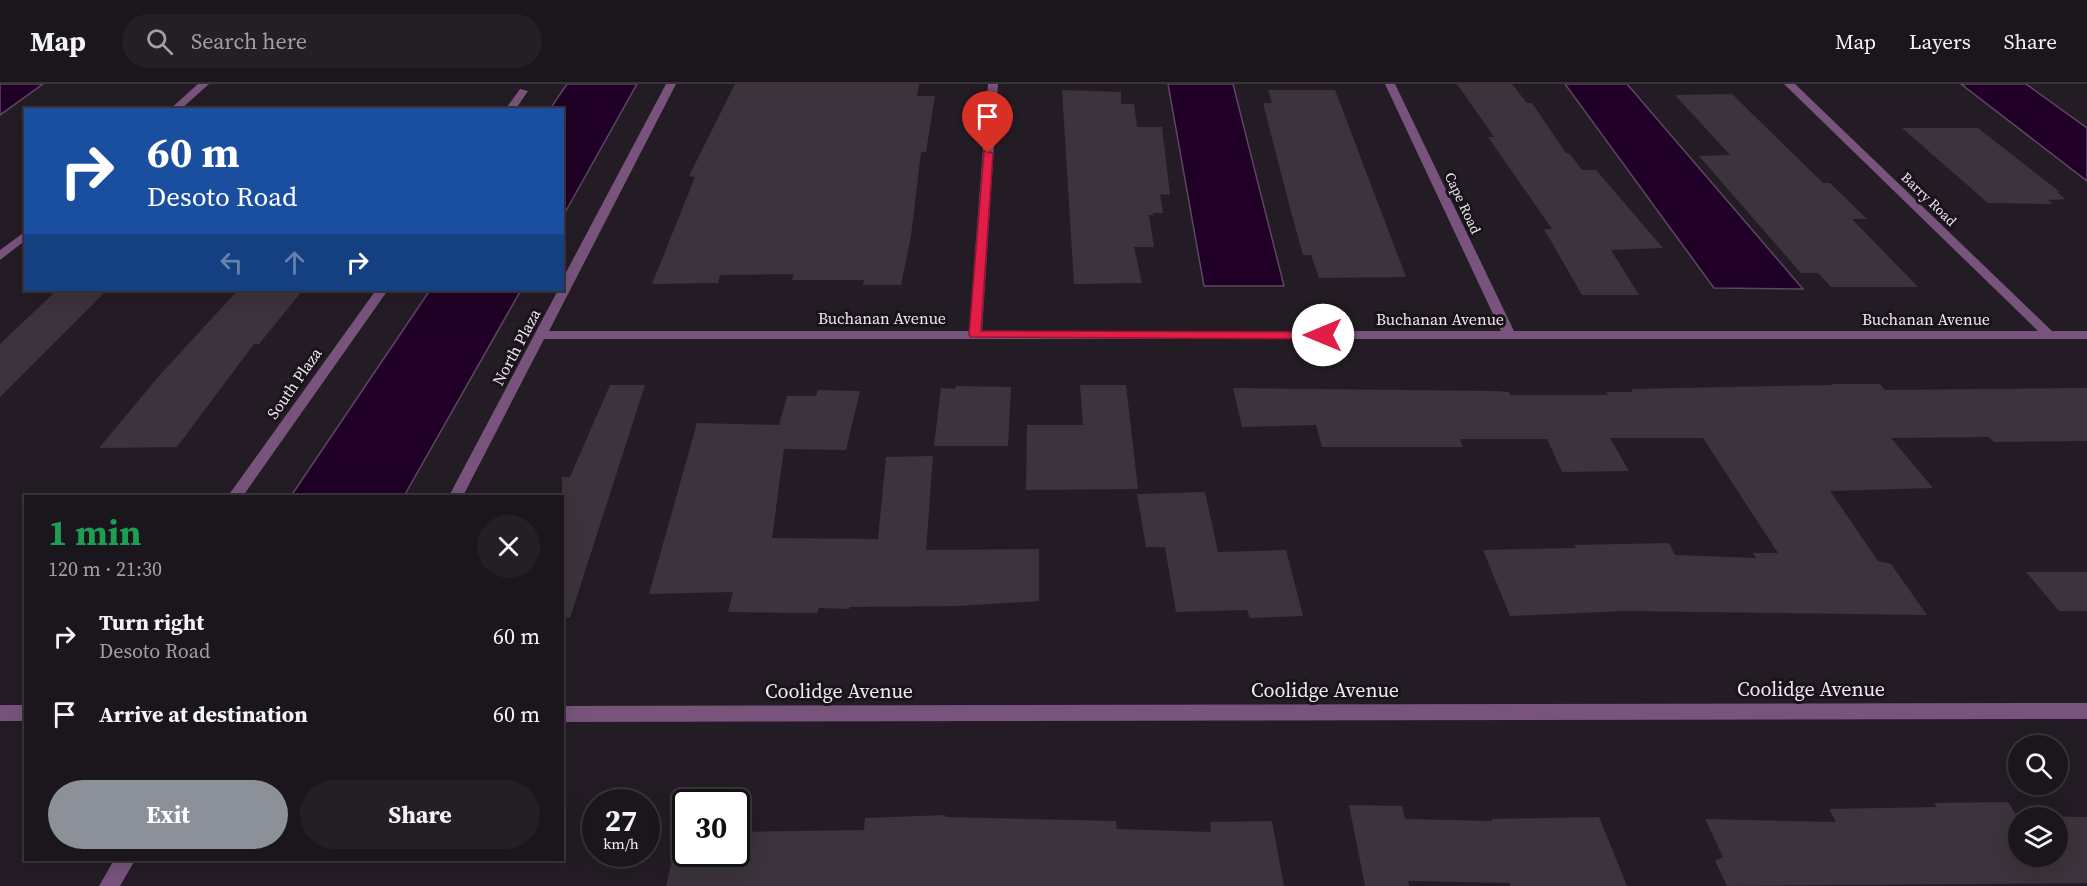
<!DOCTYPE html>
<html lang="en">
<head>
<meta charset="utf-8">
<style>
	:root { --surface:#1b151c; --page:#241e25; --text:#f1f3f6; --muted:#a09fa3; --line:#39343b; --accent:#8c9099 }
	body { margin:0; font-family:"Source Serif 4",serif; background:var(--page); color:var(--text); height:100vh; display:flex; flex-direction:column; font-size:22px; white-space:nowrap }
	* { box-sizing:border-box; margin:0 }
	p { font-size:20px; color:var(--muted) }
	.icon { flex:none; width:33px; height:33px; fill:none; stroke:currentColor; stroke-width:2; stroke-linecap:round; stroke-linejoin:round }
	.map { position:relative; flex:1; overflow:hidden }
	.sheet { position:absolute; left:24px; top:411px; width:540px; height:366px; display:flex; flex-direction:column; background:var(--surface); border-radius:0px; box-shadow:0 6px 24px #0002,0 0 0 2px var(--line) }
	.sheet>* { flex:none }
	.guide { position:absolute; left:24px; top:24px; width:540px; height:183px; border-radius:0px; box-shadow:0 6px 24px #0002,0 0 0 2px var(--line); background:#1a4fa0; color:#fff; overflow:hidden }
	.fabs { position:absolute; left:2008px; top:651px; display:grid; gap:12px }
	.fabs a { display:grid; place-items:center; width:60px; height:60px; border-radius:50%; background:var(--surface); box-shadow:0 6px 24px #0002,0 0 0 2px var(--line); font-size:30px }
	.speed { position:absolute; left:582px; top:705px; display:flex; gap:12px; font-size:30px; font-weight:700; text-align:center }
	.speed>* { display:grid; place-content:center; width:78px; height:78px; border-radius:50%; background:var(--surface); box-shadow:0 6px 24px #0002,0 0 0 2px var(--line); line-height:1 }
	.speed small { font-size:15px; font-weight:400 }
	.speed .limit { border:3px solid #111; border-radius:9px; background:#fff; color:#111 }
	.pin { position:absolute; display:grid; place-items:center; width:51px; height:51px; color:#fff; margin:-62px -26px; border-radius:50% 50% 50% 0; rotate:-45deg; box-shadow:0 0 6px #0007 }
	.pin .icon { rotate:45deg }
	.me { position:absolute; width:66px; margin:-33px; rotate:270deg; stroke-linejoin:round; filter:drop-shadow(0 0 4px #0008) }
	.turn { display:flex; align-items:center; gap:21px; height:126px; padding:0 24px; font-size:27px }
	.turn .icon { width:78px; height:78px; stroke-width:2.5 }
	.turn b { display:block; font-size:42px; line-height:51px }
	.lanes { display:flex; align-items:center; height:57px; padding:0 24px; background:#0003; justify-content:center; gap:30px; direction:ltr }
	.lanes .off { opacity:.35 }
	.round { display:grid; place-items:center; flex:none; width:63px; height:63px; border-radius:32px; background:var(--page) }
	.headline { display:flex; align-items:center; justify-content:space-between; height:102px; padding:0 24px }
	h1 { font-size:36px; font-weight:700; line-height:45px; color:#1e9e55 }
	.primary-button { display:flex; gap:12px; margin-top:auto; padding:12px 24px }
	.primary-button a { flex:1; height:69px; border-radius:36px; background:var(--accent); color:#fff; font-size:24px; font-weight:700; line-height:69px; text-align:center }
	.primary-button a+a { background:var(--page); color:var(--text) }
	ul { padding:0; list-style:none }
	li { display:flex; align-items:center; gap:18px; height:78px; padding:0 24px }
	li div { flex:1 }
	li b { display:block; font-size:22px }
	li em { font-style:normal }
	header { display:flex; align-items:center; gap:36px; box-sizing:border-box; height:84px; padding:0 30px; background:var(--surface); border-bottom:2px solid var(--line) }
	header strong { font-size:28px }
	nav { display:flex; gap:33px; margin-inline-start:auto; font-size:21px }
	.search { width:420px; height:54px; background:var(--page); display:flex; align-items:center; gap:15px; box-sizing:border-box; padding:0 21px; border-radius:33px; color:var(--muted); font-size:22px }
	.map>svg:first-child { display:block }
	.water { fill:#200026; stroke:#5e4662; stroke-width:1.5 }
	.building { fill:#3c333d; fill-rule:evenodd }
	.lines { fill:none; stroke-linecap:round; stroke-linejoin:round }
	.minor { fill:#78547d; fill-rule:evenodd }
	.route { fill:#e11d48; stroke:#92132f; stroke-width:1.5 }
	.labels { text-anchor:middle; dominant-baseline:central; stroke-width:6; stroke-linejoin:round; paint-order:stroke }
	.far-street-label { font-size:14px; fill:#eee8ef; stroke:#1b131c }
	.street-label { font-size:16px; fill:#eee8ef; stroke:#1b131c }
	.near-street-label { font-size:20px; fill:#eee8ef; stroke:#1b131c }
</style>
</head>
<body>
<header>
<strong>Map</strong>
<div class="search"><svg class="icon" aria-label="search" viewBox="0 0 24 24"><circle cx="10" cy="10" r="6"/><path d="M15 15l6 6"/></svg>Search here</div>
<nav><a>Map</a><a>Layers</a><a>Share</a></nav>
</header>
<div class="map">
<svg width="2087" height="802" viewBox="0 0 2087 802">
	<rect width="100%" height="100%" fill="#241c25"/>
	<path class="water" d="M0 0H43L0 31Z
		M567 0H637L563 132 562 26 550 25Z
		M1168 0H1233L1284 202H1204Z
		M1565 0H1627L1803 205 1714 204Z
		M1961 0H2026L2087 44V97Z
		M430 206H521L404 412H291Z"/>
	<path class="building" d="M735 0H919L917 12H935L926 68H921L911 152 901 201H863L864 196H792L794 190 720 191 718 199 652 200 695 93 689 92Z
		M1457 0H1512L1527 19H1532L1566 69H1569L1582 86H1596L1663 164 1611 166 1639 211H1582L1544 145H1552L1488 53H1494Z
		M1062 6 1121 8V20H1134L1137 43H1162L1170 111 1160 110 1163 129H1153V131H1149L1154 163H1134L1142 199 1074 200Z
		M1268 6H1335L1406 193 1319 194 1311 171H1303L1290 124 1263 19H1272Z
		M1732 10 1823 99H1830L1867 135H1852L1918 203H1831L1818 189H1801L1699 72 1730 71 1675 11Z
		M1902 44H1978L2060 108H2057L2065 115 2048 116 2053 120 1988 119Z
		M57 206H107L0 313V260Z
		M238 206H303L259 260H254L177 363 99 364 158 293Z
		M1832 300H1880L1885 306 2087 304V357L1994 358 1989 353 1891 354 1933 404 1830 407 1878 477 1891 480 1927 531 1624 527 1510 532 1483 466 1576 464 1574 461 1669 459 1675 471 1756 474 1753 469H1778L1703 354H1610L1629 387 1562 388 1547 355H1460L1463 363H1322L1316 341 1242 343 1233 304 1496 307 1509 308 1510 311H1608L1606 308H1633L1631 305 1833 301Z
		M610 301H645L570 534 562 533V393H570Z
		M1080 301H1126L1138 405 1026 406 1027 341H1083Z
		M956 302 1011 303 1008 362H934L941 304 955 305Z
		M818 306 860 307 846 366 784 365 772 454 878 455 886 373 933 372 926 466 1039 465V517L958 522 850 523 849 525 819 524 817 529 728 528 733 508 649 510 697 339 779 341 787 312H816Z
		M1205 408 1218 468 1286 466 1303 532 1250 534 1247 526 1176 528 1165 463H1146L1137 410Z
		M2026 488H2087V527H2059Z
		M2008 718 2017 732 2087 733V799L1727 802 1715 777 1723 773 1705 735 1836 738 1829 725 1937 723 1934 719ZM2019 734H2058V772H2019Z
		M1349 721 1402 722 1405 735 1492 737V735L1599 733 1627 802H1510V799L1408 797 1409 802H1365Z
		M945 731V733L1116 737 1117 745 1211 748 1210 738 1272 737 1284 802H666L679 749H686V770H736V748L864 746 865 734Z"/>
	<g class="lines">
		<path class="minor" d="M198 0H209L180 26H169Z
			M666 0H676L549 247H969L988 0H998L982 247H1501L1385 0H1395L1514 247H2038L1784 0H1795L2052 247H2087V255H544L463 412H449L558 206H562V196Z
			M520 5 528 7 515 26H505Z
			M26 147V156L0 176V166Z
			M376 206H388L243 412H228Z
			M2087 619V635L562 638V622Z
			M0 621H26V637H0Z
			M114 776H135L120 802H99Z"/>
	</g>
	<path class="route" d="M984 67 993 69 981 247 1323 248 1329 251 1323 255 971 253 969 251Z"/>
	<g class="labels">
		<g class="far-street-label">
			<text transform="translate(1929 115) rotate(44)">Barry Road</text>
			<text transform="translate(1463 119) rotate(65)">Cape Road</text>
		</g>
		<g class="street-label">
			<text x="882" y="234">Buchanan Avenue</text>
			<text x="1440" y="235">Buchanan Avenue</text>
			<text x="1926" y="235">Buchanan Avenue</text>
			<text transform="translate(516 263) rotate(-62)">North Plaza</text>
			<text transform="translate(294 299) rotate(-55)">South Plaza</text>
		</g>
		<g class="near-street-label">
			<text x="1811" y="605">Coolidge Avenue</text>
			<text x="1325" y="606">Coolidge Avenue</text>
			<text x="839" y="607">Coolidge Avenue</text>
		</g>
	</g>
</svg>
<div class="fabs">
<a><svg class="icon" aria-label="search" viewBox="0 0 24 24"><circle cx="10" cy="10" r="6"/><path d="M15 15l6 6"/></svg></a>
<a><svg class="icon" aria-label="layers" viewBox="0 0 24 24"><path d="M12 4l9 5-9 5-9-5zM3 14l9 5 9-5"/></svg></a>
</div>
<div class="speed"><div>27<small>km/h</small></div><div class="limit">30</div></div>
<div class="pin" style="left:988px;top:69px;background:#d93025"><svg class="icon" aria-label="arrive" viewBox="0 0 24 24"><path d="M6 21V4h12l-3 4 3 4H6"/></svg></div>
<svg class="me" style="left:1323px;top:251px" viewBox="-20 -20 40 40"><circle r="19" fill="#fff"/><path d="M0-13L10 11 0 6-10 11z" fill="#e11d48"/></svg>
<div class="guide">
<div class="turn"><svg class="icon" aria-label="right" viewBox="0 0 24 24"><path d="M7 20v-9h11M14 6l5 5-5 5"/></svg><div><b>60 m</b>Desoto Road</div></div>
<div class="lanes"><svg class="icon off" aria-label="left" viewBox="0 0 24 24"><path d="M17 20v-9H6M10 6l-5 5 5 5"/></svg><svg class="icon off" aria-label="ahead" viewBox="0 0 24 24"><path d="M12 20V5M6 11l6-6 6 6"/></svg><svg class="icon" aria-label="right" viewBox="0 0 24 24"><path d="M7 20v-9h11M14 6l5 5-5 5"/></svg></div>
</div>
<section class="sheet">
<div class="headline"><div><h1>1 min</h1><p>120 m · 21:30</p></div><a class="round"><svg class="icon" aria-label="close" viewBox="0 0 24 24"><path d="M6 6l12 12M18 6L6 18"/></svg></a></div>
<ul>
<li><svg class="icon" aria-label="right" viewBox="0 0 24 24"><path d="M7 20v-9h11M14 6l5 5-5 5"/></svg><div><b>Turn right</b><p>Desoto Road</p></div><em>60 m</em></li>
<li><svg class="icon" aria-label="arrive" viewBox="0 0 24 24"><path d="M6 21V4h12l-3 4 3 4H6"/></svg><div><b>Arrive at destination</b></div><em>60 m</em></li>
</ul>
<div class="primary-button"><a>Exit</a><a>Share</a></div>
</section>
</div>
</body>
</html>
